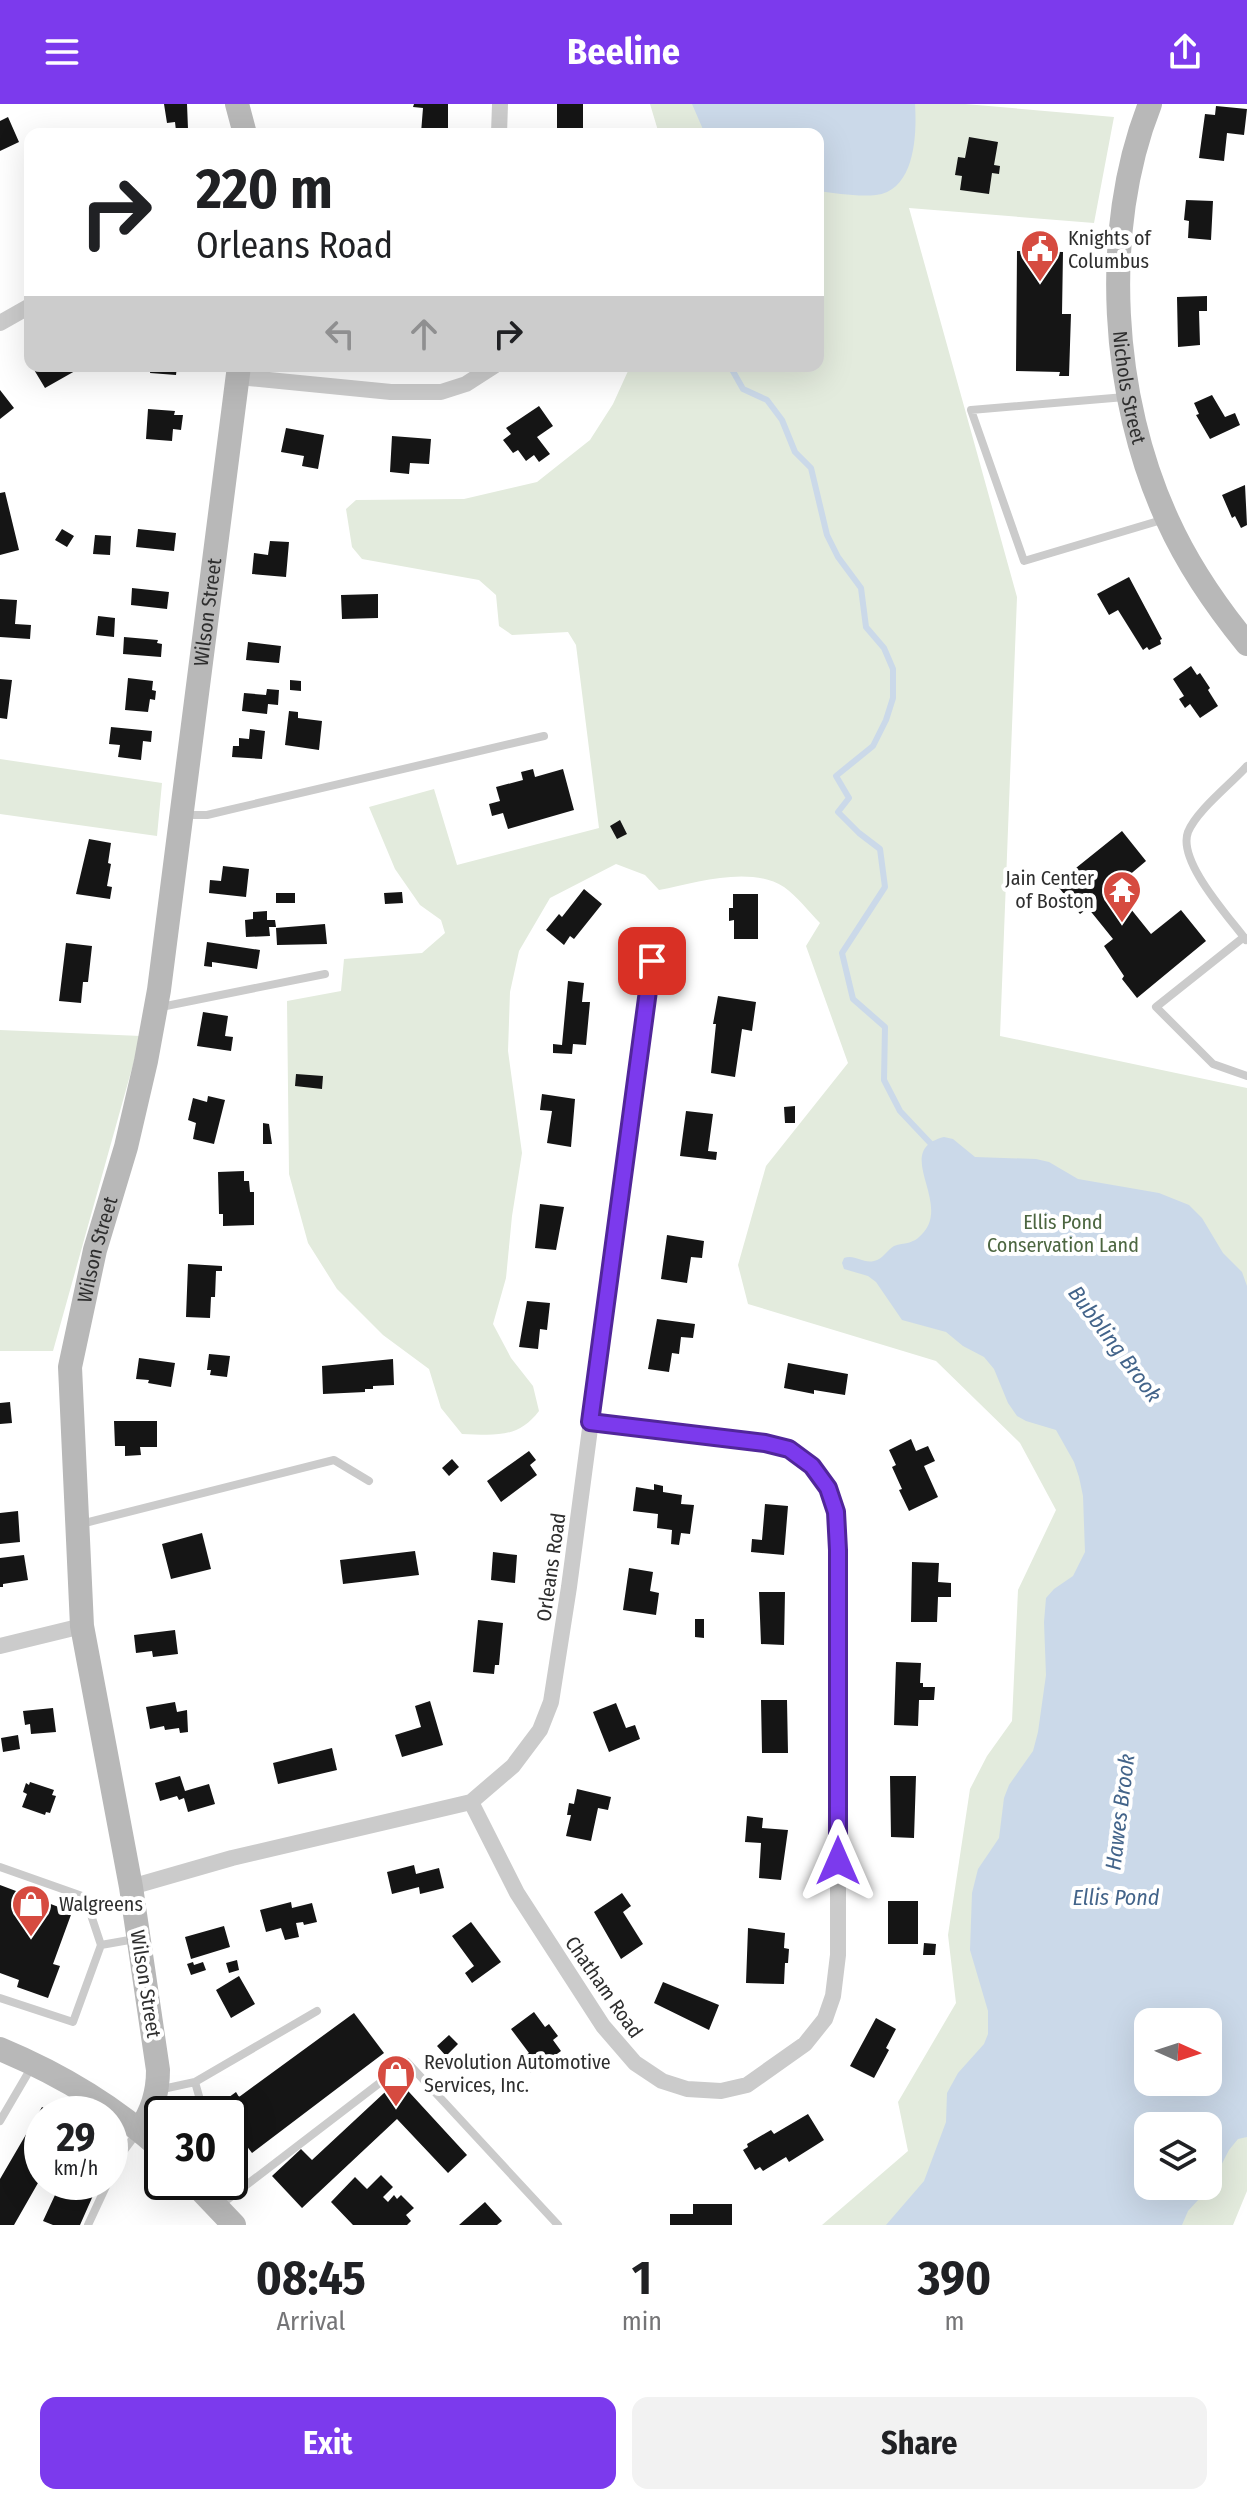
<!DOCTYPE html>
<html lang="en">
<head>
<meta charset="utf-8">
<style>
	:root { --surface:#fff; --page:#f2f2f2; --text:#202124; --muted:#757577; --accent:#7c3aed }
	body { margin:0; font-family:"Fira Sans Condensed",sans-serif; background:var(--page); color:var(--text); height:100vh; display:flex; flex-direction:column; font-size:30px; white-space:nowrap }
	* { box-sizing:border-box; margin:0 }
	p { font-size:26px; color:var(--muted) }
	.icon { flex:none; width:44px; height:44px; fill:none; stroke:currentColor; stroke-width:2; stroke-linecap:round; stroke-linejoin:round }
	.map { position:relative; height:2121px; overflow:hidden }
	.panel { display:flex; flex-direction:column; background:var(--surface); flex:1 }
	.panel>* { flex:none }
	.guide { position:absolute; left:24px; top:24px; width:800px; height:244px; border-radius:16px; box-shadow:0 8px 32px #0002; background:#fff; color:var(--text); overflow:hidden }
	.needle { width:52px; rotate:93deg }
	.fabs { position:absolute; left:1134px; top:1904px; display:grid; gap:16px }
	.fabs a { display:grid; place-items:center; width:88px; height:88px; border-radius:16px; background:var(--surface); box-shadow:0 8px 32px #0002; font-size:40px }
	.speed { position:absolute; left:24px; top:1992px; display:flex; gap:16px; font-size:40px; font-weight:700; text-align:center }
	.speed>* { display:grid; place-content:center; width:104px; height:104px; border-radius:50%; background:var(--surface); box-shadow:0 8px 32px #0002; line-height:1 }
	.speed small { font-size:20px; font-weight:400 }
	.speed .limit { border:4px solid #111; border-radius:12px; background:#fff; color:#111 }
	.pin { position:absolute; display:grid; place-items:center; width:68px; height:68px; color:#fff; margin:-34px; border-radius:16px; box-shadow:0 4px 12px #0006 }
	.me { position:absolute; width:88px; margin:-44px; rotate:0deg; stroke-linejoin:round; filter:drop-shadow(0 0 6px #0008) }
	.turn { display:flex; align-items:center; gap:28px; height:168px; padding:0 40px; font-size:36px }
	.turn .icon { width:104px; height:104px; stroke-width:2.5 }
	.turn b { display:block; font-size:56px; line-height:68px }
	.lanes { display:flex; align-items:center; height:76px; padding:0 40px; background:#0003; justify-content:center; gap:40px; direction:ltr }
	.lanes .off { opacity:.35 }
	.eta { display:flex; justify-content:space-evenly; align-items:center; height:136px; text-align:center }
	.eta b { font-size:48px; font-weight:700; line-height:56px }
	.button { display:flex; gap:16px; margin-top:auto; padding:16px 40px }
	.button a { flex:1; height:92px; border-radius:16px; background:var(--accent); color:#fff; font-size:32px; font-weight:700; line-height:92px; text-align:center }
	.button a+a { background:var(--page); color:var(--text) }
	header { display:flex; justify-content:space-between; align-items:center; height:104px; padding:0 40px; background:var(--accent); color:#fff; font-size:36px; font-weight:700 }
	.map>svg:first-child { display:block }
	.green { fill:#e3ebdd; fill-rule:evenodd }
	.water { fill:#cbd9e9; fill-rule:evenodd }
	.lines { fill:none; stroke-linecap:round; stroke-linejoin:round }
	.stream { stroke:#cbd9e9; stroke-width:6 }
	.building { fill:#151515 }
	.lane { stroke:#cbcbcb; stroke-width:8 }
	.street { stroke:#cbcbcb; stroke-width:16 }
	.secondary { stroke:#b8b8b8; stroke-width:24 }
	.route-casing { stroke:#51269a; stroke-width:20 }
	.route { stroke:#7c3aed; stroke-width:14 }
	.labels { text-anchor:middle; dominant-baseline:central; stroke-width:8; stroke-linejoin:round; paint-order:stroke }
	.poi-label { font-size:20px; fill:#2e2e2e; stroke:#fff; text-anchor:start }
	.street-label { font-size:20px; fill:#2e2e2e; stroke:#fff }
	.park-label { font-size:20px; fill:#4c6640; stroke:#fff }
	.water-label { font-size:22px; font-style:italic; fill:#43648a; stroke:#fff }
</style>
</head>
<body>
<header><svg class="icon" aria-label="menu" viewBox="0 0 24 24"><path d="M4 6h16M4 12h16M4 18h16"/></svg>Beeline<svg class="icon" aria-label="share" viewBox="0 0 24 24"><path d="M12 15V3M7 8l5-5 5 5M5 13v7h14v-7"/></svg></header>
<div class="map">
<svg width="1247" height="2121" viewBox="0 0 1247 2121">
	<rect width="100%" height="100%" fill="#fff"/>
	<path class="green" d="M650 0H965L1114 13 1094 119 909 104 1017 493 1000 932 1247 984V2087L1233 2121H822L908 2047 898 1998 956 1899 948 1831 970 1685 987 1652 1012 1617 1018 1486 1056 1406 1020 1339 936 1257 748 1200 738 1161 766 1062 848 959 806 842 820 819C809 808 797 792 784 783 749 761 696 779 659 786L645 771 616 760 550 794 519 847 510 888 508 947 522 1049 512 1112 506 1174 493 1220 511 1254 533 1282 539 1307C518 1335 494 1331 462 1330L441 1304 429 1265 383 1231 337 1185 308 1139 289 1070 287 897 341 887 344 855 422 849 445 829 441 816 420 801 395 765 369 703 434 685 457 761 599 724 576 541 568 528 512 531 499 522 496 491 479 476 362 455 352 443 346 405 356 396 464 395 537 378 590 336 613 300 628 267 636 262H818V30H659ZM1148 1918H1208V1978H1148ZM1148 2022H1208V2082H1148Z
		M0 655 162 679 157 732 0 710Z
		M0 926 141 932 53 1247H0Z"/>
	<path class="water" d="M692 0H915C917 31 915 86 876 91 857 93 836 89 818 87V30H705Z
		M944 1033 953 1035 975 1053 1036 1055 1049 1058 1078 1075 1159 1089 1189 1101 1202 1114 1223 1149 1242 1168 1247 1182V2033L1238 2035 1229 2046 1210 2083 1188 2107 1182 2121H886L924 2077 946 2018 947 1989 958 1969 984 1940 988 1930V1907L970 1846 972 1789 978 1765 999 1734 1004 1694 1009 1681 1033 1647 1038 1628 1046 1571 1044 1518 1046 1494 1054 1485 1073 1472 1085 1448 1083 1392 1079 1373 1074 1358 1056 1326 1026 1317 1017 1312 1008 1299 994 1265 984 1253 963 1242 946 1228 902 1216 876 1178 868 1172 844 1165 842 1159 844 1154C855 1150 863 1160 874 1157 883 1155 887 1146 894 1142 902 1139 911 1140 918 1134 958 1102 889 1047 944 1033ZM1148 1918H1208V1978H1148ZM1148 2022H1208V2082H1148Z"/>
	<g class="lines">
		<path class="stream" d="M730 262 743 285 767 296 782 316 795 348 811 364 827 431 838 453 861 484 866 523 884 544 893 565V594L886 616 873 642 836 672 849 694 838 708 859 729 880 745 885 783 842 849 853 895 885 923 884 976 900 1007 933 1042"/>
	</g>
	<path class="building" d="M164 0H187L188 25H193L194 30H168L176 27 175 18 167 19Z
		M414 0H448V30L421 29 423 4 413 3Z
		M557 0H583V26H557Z
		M1216 2 1247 5 1244 31 1227 29 1224 57 1199 54 1205 10 1215 11Z
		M8 13 19 38 0 47V17Z
		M969 33 998 38 994 61 1000 62 999 70 992 69 989 90 960 86 962 72 955 71 958 53 965 54Z
		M1186 96 1213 97 1211 136 1188 134 1189 117 1184 116Z
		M24 106H30V137H25Z
		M1017 147 1063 148 1062 210H1071L1069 272H1059L1060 268 1016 267Z
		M1207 192V207H1199L1200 241 1178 243 1177 193Z
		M37 262H72L75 267 45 284 33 264Z
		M151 262H177L176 271 150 269Z
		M0 286 14 304 0 315Z
		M1212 291 1225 313 1235 309 1240 321 1210 335 1196 311 1199 310 1194 299Z
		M539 302 553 322 537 333 550 350 539 358 534 351 526 357 518 346 513 349 503 336 511 330 506 324Z
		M148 305 175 307 174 311H183L181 326 173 325 172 337 146 335Z
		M286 324 324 331 318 365 302 362 304 352 281 348Z
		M392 332 431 335 429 360 410 359 409 370 390 368Z
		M1245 381 1247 421 1241 424 1235 412 1232 414 1222 391Z
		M5 388 19 446 0 451V389Z
		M62 425 74 432 67 443 55 436Z
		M138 425 176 429 174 447 136 443Z
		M95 431 111 432 110 451 93 450Z
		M270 437 289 438 286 473 252 470 254 449 268 451Z
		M1129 473 1162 535 1160 536 1161 540 1149 546 1147 543 1143 546 1118 506 1109 511 1097 490Z
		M132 484 169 488 167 505 131 501Z
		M378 490V514L342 515 341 491Z
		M0 495 17 496 15 520 31 521 30 535 0 533Z
		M98 512 115 514 114 533 96 531Z
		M124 533 158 536 157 539 162 540 161 553 123 550Z
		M248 538 281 542 279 559 246 556Z
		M1191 562 1197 571 1200 569 1210 584 1208 586 1218 602 1200 614 1190 600 1185 604 1179 595 1184 592 1173 575Z
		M128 574 153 577 152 586 156 587 155 596 150 595 148 608 125 606Z
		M0 575 12 576 7 615 0 614Z
		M290 576 301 577V587L290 586Z
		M267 585 279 586 278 601 268 600 267 610 242 607 244 589 266 591Z
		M289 607 298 608V614L322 617 319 646 285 641Z
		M111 623 152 627 151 638 143 637 141 656 118 653 120 641 109 640Z
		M250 625 265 627 262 655 232 653 233 642H239V634L249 635Z
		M533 665 535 673 563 665 574 706 508 725 503 709 492 712 489 700 500 697 496 683 523 676 521 668Z
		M620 716 627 730 617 735 610 722Z
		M1122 727 1146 757 1114 784 1151 830 1181 806 1206 837 1137 894 1122 875 1124 872 1104 842 1113 835 1088 804 1080 810 1056 780Z
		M89 735 111 739 108 759 111 760 107 782 112 783 110 795 76 790Z
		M223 762 249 765 246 793 209 789 210 776 221 777Z
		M584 785 602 800 574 835 570 832 564 841 546 826 559 810 562 813Z
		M402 788 403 799 385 800 384 789Z
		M276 789H295V799H276Z
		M733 790H758V835H734V816L729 817V804H733Z
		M267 807V816H275L276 823H269L270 832 246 833 245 816 253 815V808Z
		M325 820 327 840 277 841 276 824Z
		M207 838 260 846 257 865 212 858V863L204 862Z
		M66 839 92 842 88 878H83L81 899 59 897Z
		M568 877 584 879 582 898H590L586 941 573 940 572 950 553 949V940L562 941Z
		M718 892 756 898 752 927 742 925 735 973 711 969 716 920H713Z
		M203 908 228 912 225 932 233 933 231 947 197 942Z
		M296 970 323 972 322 985 295 982Z
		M542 990 575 995 571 1043 547 1039 552 1007 540 1006Z
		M208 992 225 996 214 1040 193 1035 196 1019 188 1016 193 994 207 998Z
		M795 1002V1019H785L784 1003Z
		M686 1007 713 1010 708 1047 717 1048 716 1056 680 1052Z
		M263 1019 269 1020 272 1040H263Z
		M244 1067V1077H249L250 1088H254V1121L223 1122V1110H219L218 1068Z
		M540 1100 564 1103 556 1146 535 1144Z
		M667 1131 704 1137 702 1154 691 1153 687 1179 661 1175Z
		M188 1160 222 1162V1167H216L215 1193H211L210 1214 186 1213Z
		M527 1197 550 1199 547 1226 540 1225 538 1245 519 1243Z
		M657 1215 695 1220 693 1234 681 1233 679 1250 672 1249 669 1268 648 1265Z
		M209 1250 230 1252 227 1273 210 1271 211 1266H207Z
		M139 1254 175 1259 171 1283 148 1279 149 1276 136 1275Z
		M393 1255 394 1281 373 1282V1285H365V1288L323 1290 322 1262Z
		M788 1259 848 1270 845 1291 814 1286V1290L784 1284Z
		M10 1298 12 1319 0 1320V1299Z
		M114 1317H157V1343H140L141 1351 125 1352V1342H115Z
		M911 1335 916 1347 928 1342 935 1357 924 1362 938 1393 909 1407 899 1386 902 1385 892 1363 896 1361 889 1346Z
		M529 1347 536 1356 530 1361 537 1371 501 1398 487 1377Z
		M452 1355 459 1363 449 1372 442 1364Z
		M654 1380 663 1382V1388L682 1391 681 1400 694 1401 690 1430 681 1429 679 1441 671 1440 672 1426 657 1424 658 1410 633 1407 636 1383 654 1386Z
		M765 1400 788 1402 784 1451 751 1448 752 1435 762 1436Z
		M18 1407 20 1438 0 1440V1409Z
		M202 1429 211 1465 171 1475 162 1440Z
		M415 1447 419 1471 343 1480 340 1456Z
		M493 1448 517 1451 515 1479 491 1476Z
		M24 1451 28 1476 3 1480V1483H0V1454Z
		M912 1458 939 1459 938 1478 951 1479V1493H938L937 1518H911Z
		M629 1464 653 1468 650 1487 659 1489 656 1511 623 1506Z
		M759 1488H785L784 1541 761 1540Z
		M695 1515H704V1534L695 1533Z
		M478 1516 503 1519 499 1561H495L494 1570 473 1568Z
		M175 1526 178 1550 153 1553 152 1547 136 1549 134 1531Z
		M896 1558 921 1559 920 1579H923V1583H935L934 1596H919L918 1622 894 1621Z
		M761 1596H787L788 1649H762Z
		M430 1597 443 1641 402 1653 395 1631 421 1623 415 1602Z
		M175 1598 177 1608 187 1606 188 1628 180 1629 179 1624 165 1626 164 1622 150 1625 146 1603Z
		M616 1599 626 1624 635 1621 640 1635 609 1648 593 1608Z
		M53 1604 56 1628 31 1630 30 1620 25 1621 23 1607Z
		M18 1631 20 1645 3 1648 1 1634Z
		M332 1644 337 1666 278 1680 273 1659Z
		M180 1672 185 1687 209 1680 215 1700 188 1708 184 1694 179 1696 177 1692 160 1697 155 1679Z
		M890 1672H916L914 1734 891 1733Z
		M30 1678 54 1686 52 1691 56 1692 50 1709 46 1708 45 1711 22 1703 27 1690 23 1688 26 1679 29 1681Z
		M577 1685 611 1693 608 1706 598 1704 591 1737 566 1732 571 1711H567L569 1699 574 1700Z
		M747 1712 763 1714 762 1724 788 1726 781 1776 759 1774 761 1739 745 1738Z
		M414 1761 416 1770 439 1764 444 1784 420 1790 419 1783 392 1790 387 1768Z
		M0 1781 72 1808 53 1860 60 1862 48 1894 17 1883 19 1876 0 1869Z
		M622 1789 631 1802 623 1808 643 1840 621 1855 594 1808Z
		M888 1797H918V1840H888Z
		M291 1798 292 1804 312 1799 317 1818 304 1821 303 1818 296 1819 299 1833 285 1836 281 1824 266 1828 260 1806Z
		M471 1818 501 1858 472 1879 465 1869 474 1862 452 1832Z
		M224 1822 230 1843 191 1855 185 1833Z
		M748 1824 785 1829 784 1844 789 1845 788 1859H785L784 1880 746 1879Z
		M924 1839 936 1840 935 1851H923Z
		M237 1856 239 1866 229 1869 226 1859Z
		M193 1858 194 1861 203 1858 206 1866 191 1871 187 1860Z
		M239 1872 255 1900 231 1914 216 1886Z
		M663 1878 719 1901 709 1926 654 1899Z
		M534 1908 545 1923 549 1920 558 1932 553 1936 561 1947 531 1969 520 1955 529 1949 511 1925Z
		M354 1909 384 1949 252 2049 230 2020V2010H223L217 2002 236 1988 239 1993Z
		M876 1914 896 1925 886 1944 889 1946 874 1974 850 1962Z
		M449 1931 458 1940 446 1952 437 1942Z
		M398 1976 467 2051 448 2069 397 2015 302 2104 272 2072 301 2045 312 2056Z
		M42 2003 55 2010H42V2072L14 2121H0V2075Z
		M808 2010 824 2036 789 2058 786 2053 763 2067 760 2063 755 2066 743 2046 748 2043 747 2040 771 2026 774 2030Z
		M381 2071 393 2083 383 2093 388 2098 394 2091 397 2095 401 2091 414 2104 406 2111 411 2117 407 2121H353L331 2098 355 2073 367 2085Z
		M61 2078H99L80 2121H53L43 2117Z
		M485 2098 502 2117 497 2121H459Z
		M693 2100H732V2121H670V2110H693Z"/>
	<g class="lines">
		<path class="lane" d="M1125 293 971 306 1024 457 1165 415
			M185 711H207L544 632
			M1244 833 1156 903 1213 960 1247 972
			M1246 836C1229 813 1177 757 1188 728 1197 706 1231 680 1247 662
			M161 903 325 870
			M81 1420 334 1356 369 1377
			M0 1763 85 1793 101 1841
			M0 1894 73 1918 101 1841 135 1835
			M195 1978 204 2010
			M158 1986 195 1978 317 1907
			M0 2017 31 1964
			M230 2043 231 2045
			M110 2073 119 2053 137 2029
			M219 2102 407 1958 558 2121
			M88 2121 108 2078"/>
		<path class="street" d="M499 30 500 0
			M0 219 30 202
			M238 273 391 288H441L466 280 494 262
			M0 1542 82 1522
			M471 1698 517 1789 603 1922 635 1959 662 1977 687 1985 721 1987 747 1981 805 1940 825 1915 833 1892 838 1851V1446L836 1408 828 1384 812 1362 789 1345 765 1339 590 1318
			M131 1783 232 1754 471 1698 513 1662 540 1626 551 1598 569 1483 652 857"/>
		<g class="secondary">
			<path d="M237 0 245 30"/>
			<path id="s1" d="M1150 0C1100 126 1111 295 1168 417 1188 461 1216 502 1247 540"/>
			<path d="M0 1945C60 1970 114 2002 162 2046"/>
			<path id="s2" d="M140 2026C152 2006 158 1990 158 1966L131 1783 82 1522 70 1263 95 1146 126 1043 146 957 159 886 239 262"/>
			<path d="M193 2078 234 2121"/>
		</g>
	</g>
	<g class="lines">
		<g class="route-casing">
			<path id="route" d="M652 857 590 1318 765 1339 789 1345 812 1362 828 1384 836 1408 838 1446V1757"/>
		</g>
		<use href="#route" class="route"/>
	</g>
	<defs>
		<g id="civic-pin" transform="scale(2)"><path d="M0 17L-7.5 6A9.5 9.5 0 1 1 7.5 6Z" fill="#d64b40" stroke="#fff"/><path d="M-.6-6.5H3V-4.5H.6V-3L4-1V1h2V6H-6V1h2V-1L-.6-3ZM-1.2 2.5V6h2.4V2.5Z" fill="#fff"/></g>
		<g id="temple-pin" transform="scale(2)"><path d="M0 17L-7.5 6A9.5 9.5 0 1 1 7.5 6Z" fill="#d64b40" stroke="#fff"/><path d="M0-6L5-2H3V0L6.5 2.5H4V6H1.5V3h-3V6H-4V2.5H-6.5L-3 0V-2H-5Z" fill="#fff"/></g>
		<g id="shop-pin" transform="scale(2)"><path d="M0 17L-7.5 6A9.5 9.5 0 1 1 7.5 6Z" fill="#d64b40" stroke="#fff"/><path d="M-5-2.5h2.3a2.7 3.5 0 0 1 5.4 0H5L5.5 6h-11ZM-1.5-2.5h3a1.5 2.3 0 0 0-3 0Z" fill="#fff"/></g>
	</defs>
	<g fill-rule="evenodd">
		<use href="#civic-pin" x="1040" y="145"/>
		<use href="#temple-pin" x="1122" y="786"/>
		<use href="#shop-pin" x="31" y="1800"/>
		<use href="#shop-pin" x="396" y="1970"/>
	</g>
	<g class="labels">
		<g class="poi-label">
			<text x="1068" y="134">Knights of<tspan x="1068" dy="23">Columbus</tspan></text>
			<text x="1094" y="774" text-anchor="end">Jain Center<tspan x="1094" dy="23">of Boston</tspan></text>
			<text x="59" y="1800">Walgreens</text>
			<text x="424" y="1958">Revolution Automotive<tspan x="424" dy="23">Services, Inc.</tspan></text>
		</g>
		<g class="street-label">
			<text stroke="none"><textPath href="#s1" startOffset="288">Nichols Street</textPath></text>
			<text stroke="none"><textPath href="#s2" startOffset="1542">Wilson Street</textPath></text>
			<text stroke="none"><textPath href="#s2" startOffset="894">Wilson Street</textPath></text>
			<text transform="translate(551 1463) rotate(-82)">Orleans Road</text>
			<text transform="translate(146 1880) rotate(81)">Wilson Street</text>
			<text transform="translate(604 1883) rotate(55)">Chatham Road</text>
		</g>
		<g class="park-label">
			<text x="1063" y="1118">Ellis Pond<tspan x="1063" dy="23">Conservation Land</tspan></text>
		</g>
		<g class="water-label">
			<text transform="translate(1115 1240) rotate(53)">Bubbling Brook</text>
			<text transform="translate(1120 1708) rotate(-83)">Hawes Brook</text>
			<text x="1116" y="1793">Ellis Pond</text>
		</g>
	</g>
</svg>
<div class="fabs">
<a><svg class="needle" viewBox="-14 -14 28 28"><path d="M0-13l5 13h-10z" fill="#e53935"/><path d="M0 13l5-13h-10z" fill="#757577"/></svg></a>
<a><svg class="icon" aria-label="layers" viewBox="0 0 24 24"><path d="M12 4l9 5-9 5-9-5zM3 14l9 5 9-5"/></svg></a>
</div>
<div class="speed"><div>29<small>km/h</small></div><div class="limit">30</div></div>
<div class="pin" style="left:652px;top:857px;background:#d93025"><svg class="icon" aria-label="arrive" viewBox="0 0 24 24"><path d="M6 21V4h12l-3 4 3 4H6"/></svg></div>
<svg class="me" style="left:838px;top:1757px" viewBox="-20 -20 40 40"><path d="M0-17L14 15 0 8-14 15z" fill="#7c3aed" stroke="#fff" stroke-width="4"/></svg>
<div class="guide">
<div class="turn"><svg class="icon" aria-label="right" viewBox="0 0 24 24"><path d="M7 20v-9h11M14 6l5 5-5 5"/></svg><div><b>220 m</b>Orleans Road</div></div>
<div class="lanes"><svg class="icon off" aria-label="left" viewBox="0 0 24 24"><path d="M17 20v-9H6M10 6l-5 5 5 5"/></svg><svg class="icon off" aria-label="ahead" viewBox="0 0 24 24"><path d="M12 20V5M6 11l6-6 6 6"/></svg><svg class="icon" aria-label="right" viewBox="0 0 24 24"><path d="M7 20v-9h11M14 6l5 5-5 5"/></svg></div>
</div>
</div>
<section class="panel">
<div class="eta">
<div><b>08:45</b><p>Arrival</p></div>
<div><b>1</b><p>min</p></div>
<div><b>390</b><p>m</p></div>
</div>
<div class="button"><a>Exit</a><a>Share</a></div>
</section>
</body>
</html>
